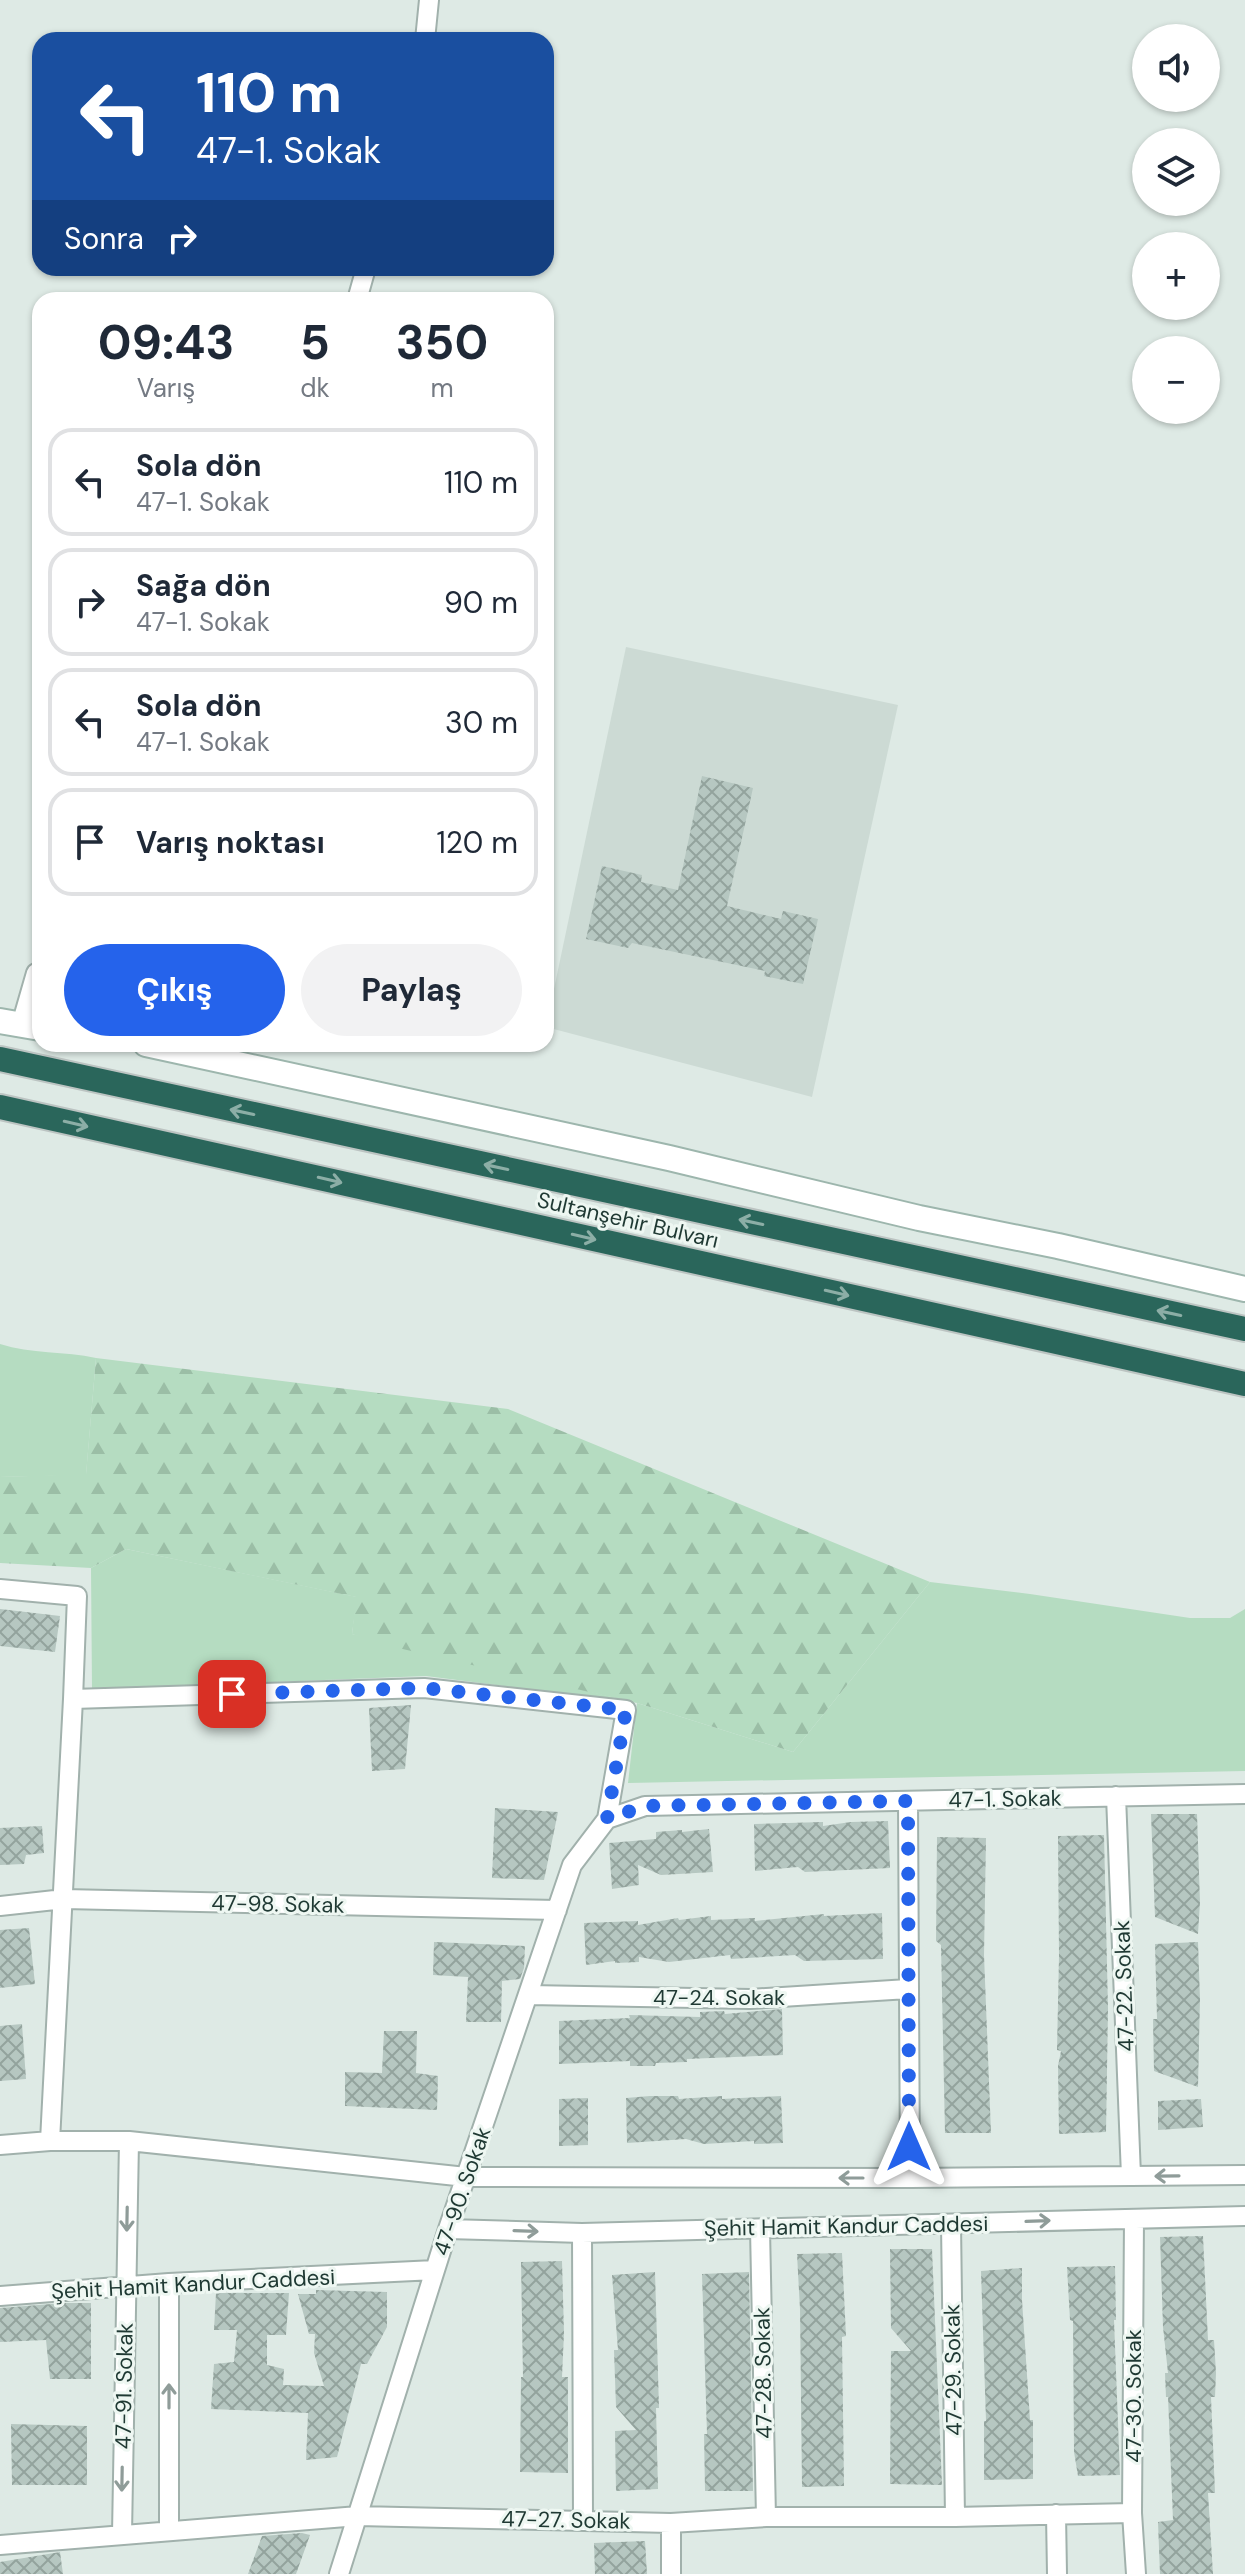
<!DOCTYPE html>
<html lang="tr">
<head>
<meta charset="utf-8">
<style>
	:root { --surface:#fff; --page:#f2f2f3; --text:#1f2937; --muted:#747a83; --line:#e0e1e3; --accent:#2563eb }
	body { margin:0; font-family:"DM Sans",sans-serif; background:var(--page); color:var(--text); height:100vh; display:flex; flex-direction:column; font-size:30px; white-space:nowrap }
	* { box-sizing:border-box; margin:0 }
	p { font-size:26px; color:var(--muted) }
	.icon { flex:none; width:44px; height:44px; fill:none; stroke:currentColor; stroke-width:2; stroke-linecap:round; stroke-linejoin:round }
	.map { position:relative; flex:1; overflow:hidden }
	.details { position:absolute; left:32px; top:292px; width:522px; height:760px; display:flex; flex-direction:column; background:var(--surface); border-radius:24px; box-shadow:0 2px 6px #0004 }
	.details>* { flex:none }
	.top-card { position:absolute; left:32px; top:32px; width:522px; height:244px; border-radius:24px; box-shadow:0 2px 6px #0004; background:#1a4fa0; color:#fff; overflow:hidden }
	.fabs { position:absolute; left:1132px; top:24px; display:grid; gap:16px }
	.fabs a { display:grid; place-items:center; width:88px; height:88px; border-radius:50%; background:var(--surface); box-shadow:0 2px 6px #0004; font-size:40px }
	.pin { position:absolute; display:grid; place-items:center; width:68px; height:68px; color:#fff; margin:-34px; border-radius:16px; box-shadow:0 4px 12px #0006 }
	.me { position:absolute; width:88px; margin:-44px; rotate:0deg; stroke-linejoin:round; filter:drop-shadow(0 0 6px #0008) }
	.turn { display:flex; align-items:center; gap:28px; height:168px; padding:0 32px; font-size:36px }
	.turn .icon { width:104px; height:104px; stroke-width:2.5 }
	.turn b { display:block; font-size:56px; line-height:68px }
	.then { display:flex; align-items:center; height:76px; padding:0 32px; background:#0003; gap:16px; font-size:30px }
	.eta { display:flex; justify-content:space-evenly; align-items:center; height:136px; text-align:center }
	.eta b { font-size:48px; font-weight:700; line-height:56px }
	.primary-button { display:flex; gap:16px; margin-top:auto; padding:16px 32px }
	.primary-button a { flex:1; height:92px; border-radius:48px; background:var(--accent); color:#fff; font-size:32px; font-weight:700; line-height:92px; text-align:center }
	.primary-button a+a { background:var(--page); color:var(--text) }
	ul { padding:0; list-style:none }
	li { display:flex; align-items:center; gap:24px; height:108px; margin:0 16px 12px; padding:0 16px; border:4px solid var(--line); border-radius:24px }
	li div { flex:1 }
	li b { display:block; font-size:30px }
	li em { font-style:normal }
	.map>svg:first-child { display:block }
	.built { fill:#ccdad4 }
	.green { fill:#b5dcc1 }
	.forest { fill:url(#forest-firs) }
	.building { fill:url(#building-cross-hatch) }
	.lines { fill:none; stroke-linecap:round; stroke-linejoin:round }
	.street-casing { stroke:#a1b1ac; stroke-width:22 }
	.secondary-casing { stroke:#9db6ad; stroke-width:28 }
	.highway-casing { stroke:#bcc4c2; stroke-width:28 }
	.street { stroke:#fff; stroke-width:18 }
	.secondary { stroke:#fff; stroke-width:24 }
	.highway { stroke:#2a665b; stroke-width:24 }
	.oneway { stroke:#8caea6 }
	.oneway2 { stroke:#8f9c99 }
	.route { stroke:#2563eb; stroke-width:14; stroke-dasharray:0 25.2 }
	.labels { text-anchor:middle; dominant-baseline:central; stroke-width:6; stroke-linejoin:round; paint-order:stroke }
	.street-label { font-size:22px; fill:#1f3933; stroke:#eef7f2 }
</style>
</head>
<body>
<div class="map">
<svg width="1245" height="2574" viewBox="0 0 1245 2574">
	<defs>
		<pattern id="forest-firs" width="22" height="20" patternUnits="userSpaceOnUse" patternTransform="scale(2)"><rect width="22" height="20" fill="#b5dcc1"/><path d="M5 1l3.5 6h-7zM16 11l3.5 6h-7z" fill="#9bbea6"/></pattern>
		<pattern id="building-cross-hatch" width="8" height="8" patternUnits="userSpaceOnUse" patternTransform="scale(2)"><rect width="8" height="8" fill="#b6c7c1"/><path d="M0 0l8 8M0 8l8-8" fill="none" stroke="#93a39d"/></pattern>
	</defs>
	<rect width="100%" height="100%" fill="#deeae5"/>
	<path class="built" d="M626 647 898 705 812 1097 546 1027Z"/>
	<path class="green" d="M0 1344C31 1354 65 1351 96 1358L86 1475 0 1477Z
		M126 1549 357 1597 352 1634 637 1703 793 1752 930 1582 1030 1594 1190 1618H1230L1245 1609V1771L628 1783 637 1703 426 1676 92 1689 91 1568Z"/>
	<path class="forest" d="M96 1358 508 1409 930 1582 793 1752 637 1703 381 1644 352 1634 356 1597 126 1549 91 1568 0 1563V1477L86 1474Z"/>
	<path class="building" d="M702 776 753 788 727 906 781 919 783 911 818 919 803 984 764 976 765 971 632 943 628 948 586 939 602 866 642 875 641 882 678 890Z
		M0 1609 60 1616 55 1652 0 1646Z
		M411 1705 405 1769 372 1771 369 1708Z
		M495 1808 558 1812 544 1880 492 1878Z
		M1151 1814H1197L1200 1902 1198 1934 1155 1917Z
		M888 1821 890 1868 805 1872 798 1867 755 1871 754 1824 823 1822V1826L851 1822Z
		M42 1826 44 1853 26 1855 24 1864 0 1865V1828Z
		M709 1829 713 1872 661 1875 638 1865 639 1885 612 1889 609 1843 656 1839V1832L682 1830V1832Z
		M1104 1835 1108 2009 1106 2132 1059 2134 1058 2066 1061 2051 1057 2050 1059 1956 1058 1836Z
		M937 1837 986 1838 984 1955 991 2133H945L941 1945 936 1941Z
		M882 1913 883 1959 804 1961 795 1955 731 1959 730 1955 669 1962 639 1957V1962L615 1963V1961L586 1965 584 1923 638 1921V1925L678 1918 679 1920 711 1916V1920L755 1918V1921L824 1914V1916Z
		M29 1928 35 1984 0 1988V1930Z
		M434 1942 525 1946 524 1968 520 1979 502 1981 501 2022H466L468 1977 433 1975Z
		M1198 1942 1200 1999 1198 2087 1154 2071 1153 2019H1157L1155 1944Z
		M782 2009 783 2055 687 2059V2062L656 2063 655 2066H630V2061L559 2064V2021L630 2018 629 2015 700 2017V2012L724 2011 725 2014Z
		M22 2024 26 2079 0 2081V2026Z
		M384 2031H417L416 2073 438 2076 437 2110 345 2106V2072L382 2073Z
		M650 2096H678L679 2099 722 2096V2099L781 2096 783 2143 754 2144V2141L704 2144 686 2139 627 2143 626 2098Z
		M588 2098V2145L559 2146V2099Z
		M1201 2099 1203 2127 1158 2130V2101Z
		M1203 2236 1208 2340H1214L1216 2373 1215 2397H1211L1215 2493H1208L1213 2574H1160L1158 2522 1173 2520 1168 2397H1166L1165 2373H1168L1163 2327 1160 2237Z
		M890 2249H932L942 2485 890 2484 891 2351H911L891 2328Z
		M842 2253 846 2336 842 2337 844 2486 802 2487 800 2309 797 2254Z
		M562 2261 564 2333 562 2377H568V2473L520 2472 521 2377H523L521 2262Z
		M1115 2266 1116 2320H1114L1120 2475 1078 2476 1074 2452 1073 2321 1070 2320 1067 2267Z
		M1022 2268V2300L1030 2420H1033V2479L984 2480V2421H986L981 2271Z
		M655 2272 659 2408H656L658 2489 616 2491 615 2431 636 2430 616 2407 614 2350H618L612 2275Z
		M749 2272 753 2491H705L704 2434H707L702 2274Z
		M316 2290 387 2292V2327L367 2364H361L337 2457 306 2460 308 2413 211 2409 214 2364 234 2362 237 2330H214L216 2293H289L286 2335H267V2365L284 2369 283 2385 324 2386 314 2353 315 2334H309L298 2294H316Z
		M64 2303H91V2379H50L46 2340 0 2342V2308Z
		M11 2424 87 2426V2485H12Z
		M302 2533 310 2535 296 2574H248L262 2536Z
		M645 2541 647 2574H595L594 2543Z
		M60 2552 63 2574H0V2562Z"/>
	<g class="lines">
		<g class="street-casing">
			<path id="street" d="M425 40 429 0
				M357 300 366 268
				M21 1025 36 973 40 971
				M0 1589 77 1596 73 1699 424 1688 626 1710 607 1819 645 1806 1245 1794
				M1116 1796 1131 2176
				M908 1801 910 2178
				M0 1906 64 1899 557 1910
				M529 1995 750 1999 908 1989
				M50 2141 73 1699
				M0 2145 50 2141H129L466 2177 910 2178 1245 2175
				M1134 2219 1132 2513 1136 2574
				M951 2224 955 2517
				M448 2229 582 2233 1245 2216
				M760 2229 766 2517
				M582 2233 583 2520
				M0 2296 169 2283 435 2270
				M1056 2514 1057 2574
				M671 2523V2574
				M169 2530V2283
				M122 2534 129 2141
				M0 2545 358 2516 671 2523 766 2517H955L1132 2513
				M339 2574 448 2229 572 1865 607 1819"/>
		</g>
		<g class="secondary-casing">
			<path id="secondary" d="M0 1021 40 1028
				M146 1044 669 1158 919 1218 1058 1246 1245 1289"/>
		</g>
		<g class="highway-casing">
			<path id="highway" d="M0 1059 1245 1329
				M0 1107 1245 1384"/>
		</g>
		<use href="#street" class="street"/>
		<use href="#secondary" class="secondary"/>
		<use href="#highway" class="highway"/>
	</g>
	<defs><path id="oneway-shaft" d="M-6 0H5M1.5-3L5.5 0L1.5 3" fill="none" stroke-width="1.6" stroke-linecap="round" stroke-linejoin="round" transform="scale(2)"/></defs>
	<g class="oneway">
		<use href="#oneway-shaft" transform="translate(242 1112) rotate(-168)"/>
		<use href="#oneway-shaft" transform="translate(76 1124) rotate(13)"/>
		<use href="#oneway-shaft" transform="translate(496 1167) rotate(-168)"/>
		<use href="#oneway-shaft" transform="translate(330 1180) rotate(13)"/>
		<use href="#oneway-shaft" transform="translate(751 1222) rotate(-168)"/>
		<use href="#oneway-shaft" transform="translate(584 1237) rotate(13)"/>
		<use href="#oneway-shaft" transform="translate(837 1293) rotate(13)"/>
		<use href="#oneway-shaft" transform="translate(1169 1313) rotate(-168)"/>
	</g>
	<g class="oneway2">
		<use href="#oneway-shaft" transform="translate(1167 2176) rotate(179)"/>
		<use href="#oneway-shaft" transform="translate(851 2178) rotate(-180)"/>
		<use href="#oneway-shaft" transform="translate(127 2219) rotate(91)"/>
		<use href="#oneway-shaft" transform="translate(1038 2221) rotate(-2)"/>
		<use href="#oneway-shaft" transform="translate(526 2231) rotate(2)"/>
		<use href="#oneway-shaft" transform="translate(169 2396) rotate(-90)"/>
		<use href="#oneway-shaft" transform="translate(122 2479) rotate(91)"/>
	</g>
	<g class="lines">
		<path class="route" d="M232 1694 424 1688 626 1710 607 1819 645 1806 908 1801 909 2147"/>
	</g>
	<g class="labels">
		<g class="street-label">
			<text transform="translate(628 1220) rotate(13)">Sultanşehir Bulvarı</text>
			<text transform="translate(1005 1799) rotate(-1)">47-1. Sokak</text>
			<text transform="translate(278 1904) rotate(1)">47-98. Sokak</text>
			<text transform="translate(1124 1986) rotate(-92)">47-22. Sokak</text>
			<text x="719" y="1997">47-24. Sokak</text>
			<text transform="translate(462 2191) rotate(-71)">47-90. Sokak</text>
			<text transform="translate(846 2226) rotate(-1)">Şehit Hamit Kandur Caddesi</text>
			<text transform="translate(193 2284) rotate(-3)">Şehit Hamit Kandur Caddesi</text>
			<text transform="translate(953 2370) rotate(-91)">47-29. Sokak</text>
			<text transform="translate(763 2373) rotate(-91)">47-28. Sokak</text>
			<text transform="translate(124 2386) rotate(-89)">47-91. Sokak</text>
			<text transform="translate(1133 2396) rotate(-90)">47-30. Sokak</text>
			<text transform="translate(566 2520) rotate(1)">47-27. Sokak</text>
		</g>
	</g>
</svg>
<div class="fabs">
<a><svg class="icon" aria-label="sound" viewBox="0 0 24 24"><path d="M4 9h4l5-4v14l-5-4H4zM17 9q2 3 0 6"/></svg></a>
<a><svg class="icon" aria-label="layers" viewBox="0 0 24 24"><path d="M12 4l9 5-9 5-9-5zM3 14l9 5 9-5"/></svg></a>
<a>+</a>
<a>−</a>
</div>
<div class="pin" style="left:232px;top:1694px;background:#d93025"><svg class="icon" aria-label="arrive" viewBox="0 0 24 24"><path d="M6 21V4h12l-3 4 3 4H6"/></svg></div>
<svg class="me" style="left:909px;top:2147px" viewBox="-20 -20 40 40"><path d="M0-17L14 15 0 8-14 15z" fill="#2563eb" stroke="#fff" stroke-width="4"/></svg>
<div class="top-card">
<div class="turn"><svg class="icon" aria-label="left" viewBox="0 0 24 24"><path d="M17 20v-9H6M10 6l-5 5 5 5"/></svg><div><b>110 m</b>47-1. Sokak</div></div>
<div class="then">Sonra<svg class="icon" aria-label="right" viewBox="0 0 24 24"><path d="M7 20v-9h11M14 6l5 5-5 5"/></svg></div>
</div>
<section class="details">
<div class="eta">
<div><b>09:43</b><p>Varış</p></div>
<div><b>5</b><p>dk</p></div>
<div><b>350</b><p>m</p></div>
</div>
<ul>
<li><svg class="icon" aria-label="left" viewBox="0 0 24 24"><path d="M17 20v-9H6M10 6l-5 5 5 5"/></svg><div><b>Sola dön</b><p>47-1. Sokak</p></div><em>110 m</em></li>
<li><svg class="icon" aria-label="right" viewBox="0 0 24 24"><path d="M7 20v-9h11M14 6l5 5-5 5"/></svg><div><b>Sağa dön</b><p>47-1. Sokak</p></div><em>90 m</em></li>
<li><svg class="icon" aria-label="left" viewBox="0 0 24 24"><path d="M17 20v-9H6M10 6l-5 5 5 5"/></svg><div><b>Sola dön</b><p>47-1. Sokak</p></div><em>30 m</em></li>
<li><svg class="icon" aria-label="arrive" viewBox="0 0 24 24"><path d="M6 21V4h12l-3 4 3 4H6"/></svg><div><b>Varış noktası</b></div><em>120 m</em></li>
</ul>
<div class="primary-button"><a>Çıkış</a><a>Paylaş</a></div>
</section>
</div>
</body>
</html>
